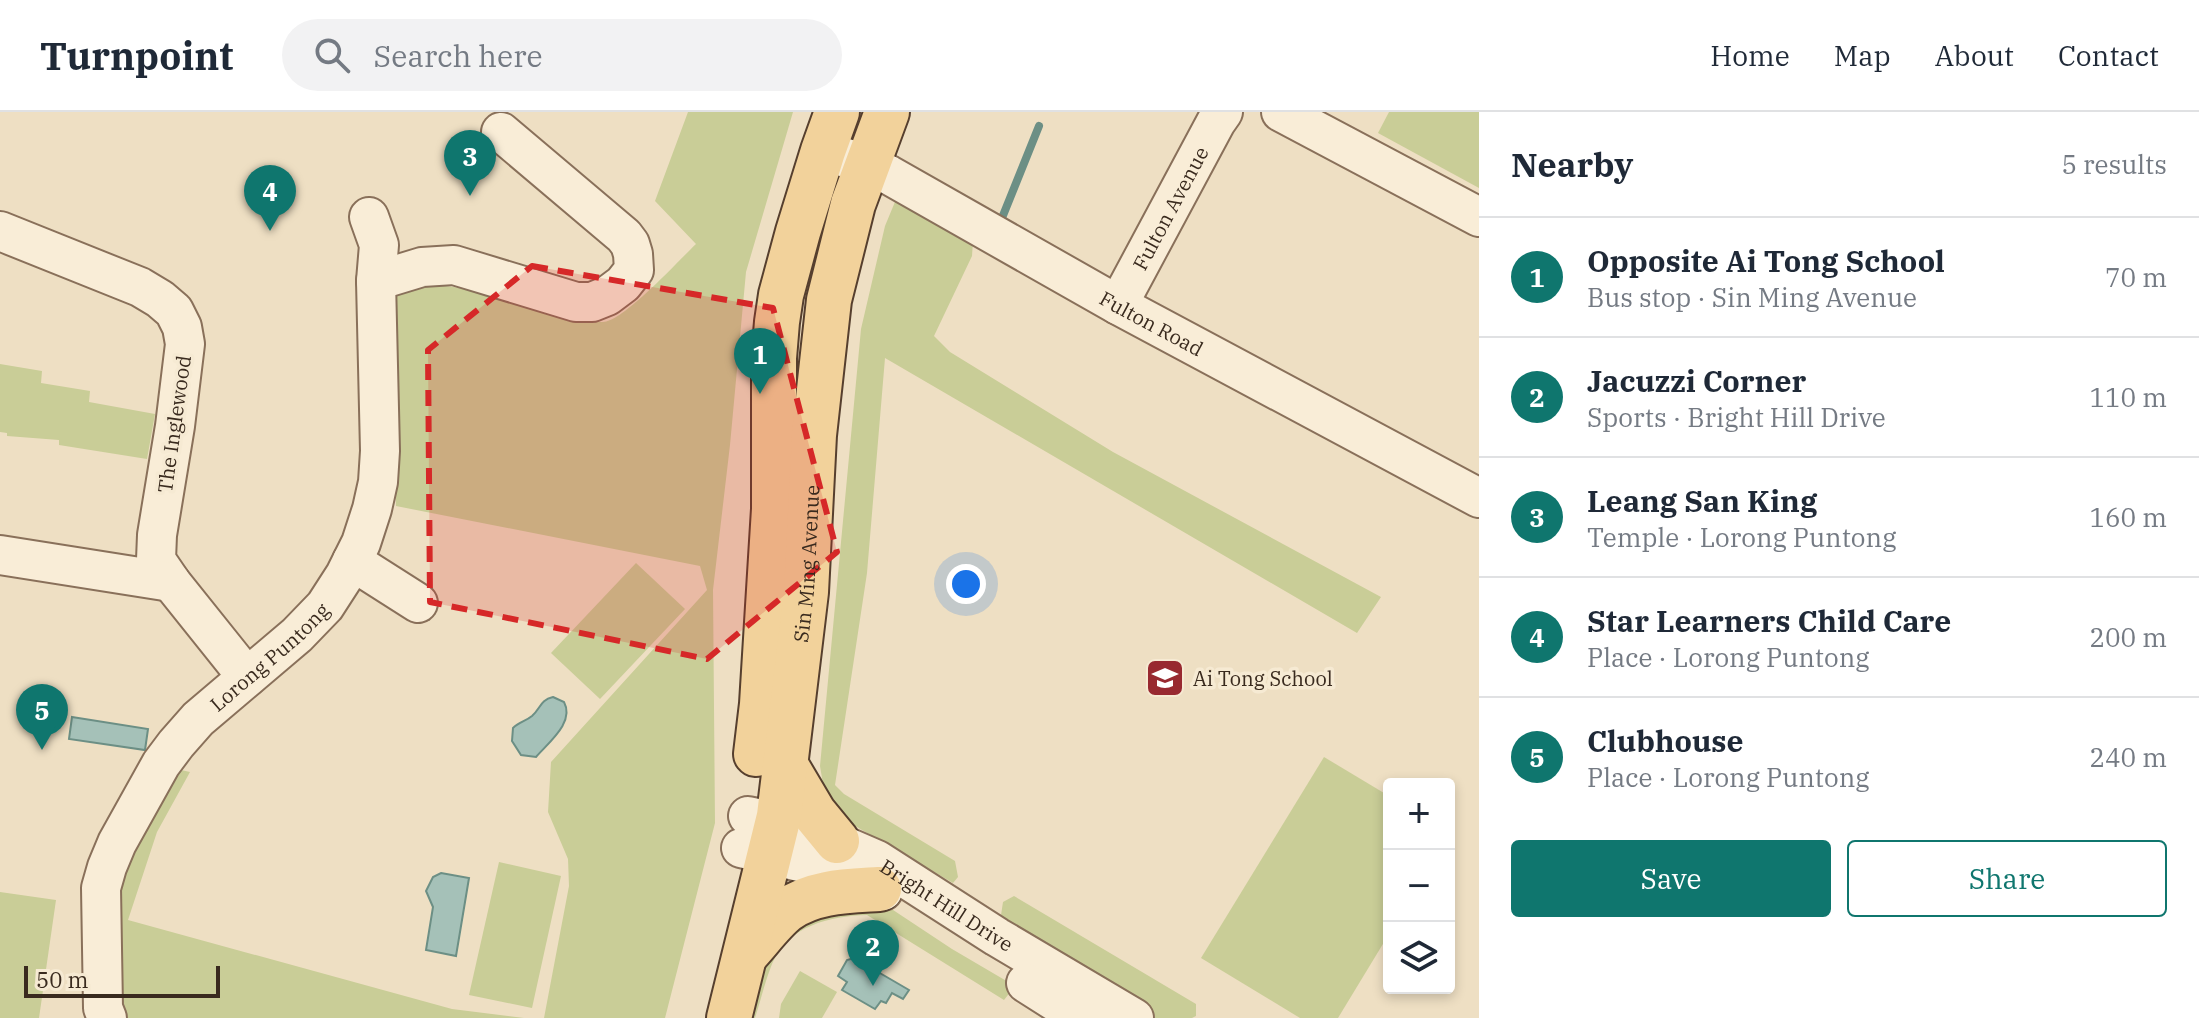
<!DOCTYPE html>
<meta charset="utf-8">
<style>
:root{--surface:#fff;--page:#f2f2f3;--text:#1f2937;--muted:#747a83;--line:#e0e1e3;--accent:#0f766e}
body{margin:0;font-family:"IBM Plex Serif",serif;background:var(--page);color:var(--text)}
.controls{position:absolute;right:24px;bottom:24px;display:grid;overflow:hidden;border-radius:8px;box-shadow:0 4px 12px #0003}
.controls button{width:72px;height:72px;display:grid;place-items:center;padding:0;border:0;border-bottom:2px solid var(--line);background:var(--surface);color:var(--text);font:40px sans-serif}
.scale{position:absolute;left:24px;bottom:20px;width:196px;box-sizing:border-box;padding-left:8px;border:4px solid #392a1e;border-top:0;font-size:22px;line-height:28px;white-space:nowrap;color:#392a1e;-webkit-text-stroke:6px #f6ead3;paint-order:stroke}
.you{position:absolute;left:966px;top:472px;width:28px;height:28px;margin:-20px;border:6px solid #fff;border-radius:50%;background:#1a73e8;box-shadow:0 0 0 12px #1a73e833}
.badge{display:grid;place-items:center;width:52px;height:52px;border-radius:50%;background:var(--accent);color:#fff;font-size:26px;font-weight:700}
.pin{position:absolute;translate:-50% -66px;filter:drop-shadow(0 2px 4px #0008)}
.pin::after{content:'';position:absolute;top:42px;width:28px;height:24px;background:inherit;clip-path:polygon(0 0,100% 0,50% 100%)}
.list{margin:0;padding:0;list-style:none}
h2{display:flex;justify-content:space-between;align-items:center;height:104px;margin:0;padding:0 32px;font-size:34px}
h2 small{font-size:26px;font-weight:400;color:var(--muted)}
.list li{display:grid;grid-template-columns:52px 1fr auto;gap:24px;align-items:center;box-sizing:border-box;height:120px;padding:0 32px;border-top:2px solid var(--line)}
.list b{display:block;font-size:30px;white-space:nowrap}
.list p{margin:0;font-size:26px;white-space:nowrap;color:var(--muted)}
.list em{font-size:26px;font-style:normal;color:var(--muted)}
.actions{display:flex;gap:16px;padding:24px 32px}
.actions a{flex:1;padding:18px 0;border:2px solid var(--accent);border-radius:8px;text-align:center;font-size:28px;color:var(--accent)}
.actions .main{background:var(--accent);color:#fff}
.icon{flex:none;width:44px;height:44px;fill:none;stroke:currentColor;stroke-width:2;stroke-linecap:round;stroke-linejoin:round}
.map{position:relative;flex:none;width:1479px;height:906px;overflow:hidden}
header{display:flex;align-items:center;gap:48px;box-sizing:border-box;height:112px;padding:0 40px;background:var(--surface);border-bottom:2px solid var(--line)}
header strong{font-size:38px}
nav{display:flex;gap:44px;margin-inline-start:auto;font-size:28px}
.search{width:560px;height:72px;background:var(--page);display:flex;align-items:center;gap:20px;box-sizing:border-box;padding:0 28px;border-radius:44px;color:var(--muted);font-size:30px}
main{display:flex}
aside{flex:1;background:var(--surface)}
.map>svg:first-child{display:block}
</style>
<header>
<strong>Turnpoint</strong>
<div class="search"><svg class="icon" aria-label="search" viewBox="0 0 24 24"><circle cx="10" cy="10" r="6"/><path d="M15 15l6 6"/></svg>Search here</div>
<nav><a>Home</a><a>Map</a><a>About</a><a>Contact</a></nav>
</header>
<main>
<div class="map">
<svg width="1479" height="906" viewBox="0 0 1479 906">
<rect width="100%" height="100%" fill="#eedfc3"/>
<g fill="#c9cd97">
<path d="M688,0h105l-47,160 -16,173 -17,145 2,233 -50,195h-121l25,-132 -1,-27 -20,-47 3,-50 156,-172 -7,-24 -304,-60 -7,-199c29,-57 165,17 214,15 20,0 76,-62 93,-78l-41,-43z"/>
<path d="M1389,0h90v76l-101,-55z"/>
<path d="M897,85l76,44 -1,15 -38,80 16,16 163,100 268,145 -24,36 -472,-275 -18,215 -32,212 9,9 111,67 3,16 -5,6 -103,-60 -19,-22 -8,-17 -3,-18 41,-437 24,-103z"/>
<path d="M0,252l42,7 -1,12 49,8 -1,11 66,12 -8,45 -88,-14v-5l-52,-4v-3l-7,-1z"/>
<path d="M636,451l49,46 -85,90 -49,-46z"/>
<path d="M1324,645l65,39v138l-51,84h-38l-99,-60z"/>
<path d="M172,656l18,4 -33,60 -29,88 324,89 72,9h-404l-5,-127z"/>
<path d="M499,750l62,14 -29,132 -63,-13z"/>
<path d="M0,780l56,8 -17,118h-39z"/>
<path d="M1014,784l182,108v12l-4,2h-55l-139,-83 5,-33z"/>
<path d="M884,792l68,45 63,37 -11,14 -137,-85c-38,1 -79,11 -95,49 -7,17 -11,36 -17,54h-10l17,-61 54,-46z"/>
<path d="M800,859l37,21 -15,26h-43l2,-14z"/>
</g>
<g fill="#a5c1b8" stroke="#6c8f85" stroke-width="2">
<path d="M553,585l11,5c11,20 -15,40 -28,55l-15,-2 -9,-14 1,-13c6,-6 13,-7 19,-12 9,-8 8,-16 21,-19z"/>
<path d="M72,605l76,12 -3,21 -76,-11z"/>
<path d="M441,761l28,5 -13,78 -30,-6 7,-43 -7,-16 7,-14z"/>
<path d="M854,846l55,32 -6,9 -11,-6 -6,10 -5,-2 -6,8 -33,-19 5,-8 -9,-6 9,-16z"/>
</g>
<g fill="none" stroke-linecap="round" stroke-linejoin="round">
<path stroke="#6c8f85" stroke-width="8" d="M1002,106l37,-92"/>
<defs>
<g id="minor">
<path d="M1281,0l198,105"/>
<path id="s1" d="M823,39l43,13 23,11 229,130 361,193"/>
<path d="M0,119l140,56 20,12 14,12 8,16 3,17 -10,82 -18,109 -1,25 15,22 76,95"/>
<path d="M376,169l46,-14 32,-2 122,37h16l15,-6 16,-12 11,-14 -1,-16 -3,-10 -6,-8 -123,-104"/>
<path id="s2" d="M1118,193l98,-183 7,-10"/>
<path d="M0,443l171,27"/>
<path d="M352,449l66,42"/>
<path id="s3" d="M748,704l53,11 76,33 120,77 137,81"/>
<path d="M741,736l116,28 26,15"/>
<path d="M1026,871l55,35"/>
<path id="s4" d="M107,906l-4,-10 -2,-120 6,-21 10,-24 44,-79 15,-20 22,-25 99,-84 28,-29 20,-31 16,-32 11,-34 6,-27 2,-31 -4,-170 3,-36 -10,-28"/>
</g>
<g id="major">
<path d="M756,642l6,-50 12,-195v-151l3,-36 4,-27 17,-63 25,-81 14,-39"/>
<path d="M785,652l29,49 23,28"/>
<path d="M748,840c12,-13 25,-31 39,-42 27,-19 61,-19 92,-21"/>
<path id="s5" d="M729,906l50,-202 27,-224 8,-157 15,-135 24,-96 34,-92"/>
</g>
</defs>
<use href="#minor" stroke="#89705a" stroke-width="42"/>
<use href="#major" stroke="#563f2e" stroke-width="48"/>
<use href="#minor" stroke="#f9edd7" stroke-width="38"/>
<use href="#major" stroke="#f2d29b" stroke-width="44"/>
</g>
<path fill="#d62828" fill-opacity="0.2" stroke="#d62828" stroke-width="6" stroke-dasharray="16 10" stroke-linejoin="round" d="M532,154l241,42 64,244 -130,107 -277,-57 -2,-252z"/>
<defs>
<symbol id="school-square" viewBox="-11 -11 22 22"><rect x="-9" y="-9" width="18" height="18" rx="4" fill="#982930" stroke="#f6ead3"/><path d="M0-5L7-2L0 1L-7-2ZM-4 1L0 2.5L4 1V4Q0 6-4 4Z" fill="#fff"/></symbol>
</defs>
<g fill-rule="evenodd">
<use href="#school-square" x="1143" y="544" width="44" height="44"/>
</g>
<g text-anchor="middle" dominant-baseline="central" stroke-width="7" stroke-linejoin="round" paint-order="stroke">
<g font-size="20" fill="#392a1e" stroke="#f6ead3">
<text stroke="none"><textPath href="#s2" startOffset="110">Fulton Avenue</textPath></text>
<text stroke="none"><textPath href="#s1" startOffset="372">Fulton Road</textPath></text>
<text transform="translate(174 312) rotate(-82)">The Inglewood</text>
<text stroke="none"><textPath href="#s5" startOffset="462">Sin Ming Avenue</textPath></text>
<text stroke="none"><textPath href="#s4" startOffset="422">Lorong Puntong</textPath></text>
<text stroke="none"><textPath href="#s3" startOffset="220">Bright Hill Drive</textPath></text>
</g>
<g font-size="20" fill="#392a1e" stroke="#f6ead3" text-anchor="start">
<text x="1193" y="566">Ai Tong School</text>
</g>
</g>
</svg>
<div class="controls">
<button>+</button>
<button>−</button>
<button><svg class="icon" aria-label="layers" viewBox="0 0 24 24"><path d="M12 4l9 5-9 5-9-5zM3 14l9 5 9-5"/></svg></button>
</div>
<div class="scale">50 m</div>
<div class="you"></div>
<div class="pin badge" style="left:760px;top:282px">1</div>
<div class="pin badge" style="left:873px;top:874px">2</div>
<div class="pin badge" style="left:470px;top:84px">3</div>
<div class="pin badge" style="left:270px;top:119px">4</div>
<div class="pin badge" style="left:42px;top:638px">5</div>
</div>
<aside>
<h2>Nearby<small>5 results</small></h2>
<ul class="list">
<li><span class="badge">1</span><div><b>Opposite Ai Tong School</b><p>Bus stop · Sin Ming Avenue</p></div><em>70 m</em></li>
<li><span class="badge">2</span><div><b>Jacuzzi Corner</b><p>Sports · Bright Hill Drive</p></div><em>110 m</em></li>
<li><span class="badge">3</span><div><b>Leang San King</b><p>Temple · Lorong Puntong</p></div><em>160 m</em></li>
<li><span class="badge">4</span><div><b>Star Learners Child Care</b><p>Place · Lorong Puntong</p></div><em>200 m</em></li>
<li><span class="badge">5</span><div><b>Clubhouse</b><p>Place · Lorong Puntong</p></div><em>240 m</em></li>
</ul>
<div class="actions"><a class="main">Save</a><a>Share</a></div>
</aside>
</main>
